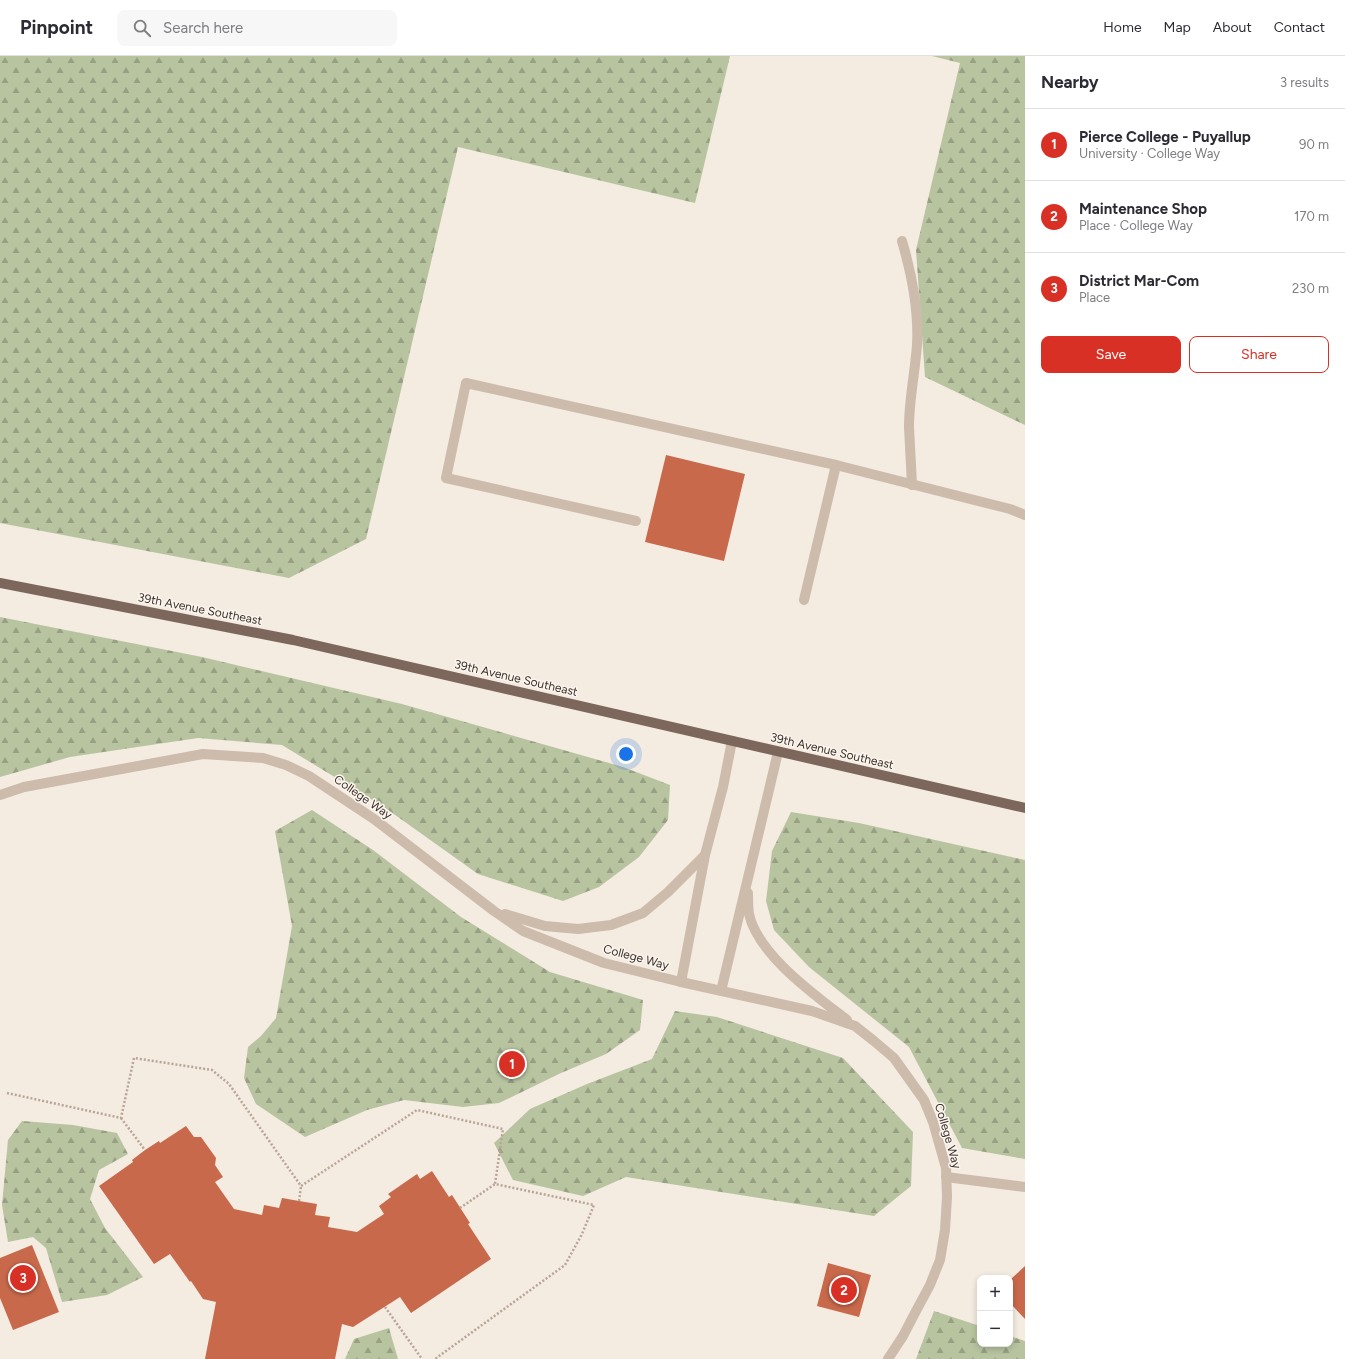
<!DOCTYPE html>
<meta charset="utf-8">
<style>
:root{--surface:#fff;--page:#f7f7f7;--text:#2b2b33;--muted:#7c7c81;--line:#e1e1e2;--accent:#d93025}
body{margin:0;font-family:Figtree,sans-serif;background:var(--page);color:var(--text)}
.controls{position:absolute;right:12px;bottom:12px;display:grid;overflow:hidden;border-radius:8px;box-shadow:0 2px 6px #0003}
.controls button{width:36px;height:36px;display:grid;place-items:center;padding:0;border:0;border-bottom:1px solid var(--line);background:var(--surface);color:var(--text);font:20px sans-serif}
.you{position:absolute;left:626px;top:698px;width:14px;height:14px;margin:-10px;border:3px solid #fff;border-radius:50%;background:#1a73e8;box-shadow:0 0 0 6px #1a73e833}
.badge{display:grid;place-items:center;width:26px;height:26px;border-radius:50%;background:var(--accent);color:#fff;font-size:13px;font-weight:700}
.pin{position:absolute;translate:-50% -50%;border:2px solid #fff;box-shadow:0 1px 4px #0006}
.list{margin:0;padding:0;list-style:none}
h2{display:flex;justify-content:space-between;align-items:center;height:52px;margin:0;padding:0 16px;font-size:17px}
h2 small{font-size:13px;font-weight:400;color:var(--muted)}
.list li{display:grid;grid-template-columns:26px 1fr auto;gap:12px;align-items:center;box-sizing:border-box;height:72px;padding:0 16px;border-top:1px solid var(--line)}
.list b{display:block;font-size:15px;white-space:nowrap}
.list p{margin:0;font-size:13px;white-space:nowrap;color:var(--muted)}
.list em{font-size:13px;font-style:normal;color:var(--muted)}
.actions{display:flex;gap:8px;padding:12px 16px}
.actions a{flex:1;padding:9px 0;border:1px solid var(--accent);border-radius:8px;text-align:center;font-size:14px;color:var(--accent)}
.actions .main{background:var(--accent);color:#fff}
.icon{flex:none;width:22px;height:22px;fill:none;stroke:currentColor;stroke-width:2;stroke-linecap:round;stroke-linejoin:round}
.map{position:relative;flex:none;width:1025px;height:1303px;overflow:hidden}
header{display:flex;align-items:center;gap:24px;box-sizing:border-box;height:56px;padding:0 20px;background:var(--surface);border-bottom:1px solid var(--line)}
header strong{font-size:19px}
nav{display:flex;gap:22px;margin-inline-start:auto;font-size:14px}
.search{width:280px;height:36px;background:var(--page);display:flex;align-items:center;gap:10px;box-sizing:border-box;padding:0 14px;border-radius:8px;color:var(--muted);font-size:15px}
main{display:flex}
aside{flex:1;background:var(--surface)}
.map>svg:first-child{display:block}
</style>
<header>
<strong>Pinpoint</strong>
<div class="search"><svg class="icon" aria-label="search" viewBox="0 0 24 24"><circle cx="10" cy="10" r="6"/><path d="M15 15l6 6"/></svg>Search here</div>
<nav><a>Home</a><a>Map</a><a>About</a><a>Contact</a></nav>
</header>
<main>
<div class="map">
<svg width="1025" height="1303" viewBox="0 0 1025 1303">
<defs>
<pattern id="forest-firs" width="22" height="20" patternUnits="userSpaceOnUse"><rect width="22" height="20" fill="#b8c4a0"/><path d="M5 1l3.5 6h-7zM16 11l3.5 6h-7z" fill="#97a083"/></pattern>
</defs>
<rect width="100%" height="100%" fill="#f4ebe1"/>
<g fill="url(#forest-firs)">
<path d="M0,0h730l-35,147 -237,-56 -92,392 -77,39 -289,-55z"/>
<path d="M932,0h93v369l-100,-48 -9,-127 44,-187z"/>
<path d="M0,561l202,40 200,47 221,63 47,18 -2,35 -29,37 -40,30 -36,14 -85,-27 -94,-67 -102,-62 -84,-7 -128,19 -70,20z"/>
<path d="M312,754l61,40 88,67 89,55 93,28 -3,30 -34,24 -45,19 -62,30 -36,4 -59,-7 -37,10 -62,27 -49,-33 -12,-26 4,-31 13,-11 15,-18 16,-92 -17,-95z"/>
<path d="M791,756l68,11 166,37v299l-63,-11 -53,-101 -100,-80 -35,-37 -8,-29 6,-50z"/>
<path d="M675,955l42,6 126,41 70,74 -2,54 -37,30 -248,-39 -43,19 -70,-16 -19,-37 36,-34 57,-25 65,-25z"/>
<path d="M22,1065l51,4 44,8 11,21 -29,16 -9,29 15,29 38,49 -36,18 -45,7 -16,-54 -13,-11 -25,5 -6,-37 6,-65z"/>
<path d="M934,1255l46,15v18h30v-8l15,5v18h-109z"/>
<path d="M389,1272l9,31h-53l9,-20z"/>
</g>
<g fill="#c8694b">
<path d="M666,399l79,19 -21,87 -79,-19z"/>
<path d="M186,1070l8,11h7l15,21 -1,7 8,12 -8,5 19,27 28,6 2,-10 15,3 3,-10 17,3 18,3 -2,11 15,2 -2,10 29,5 27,-18 -5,-8 12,-9 -3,-3 29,-20 3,5 12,-8 17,26 3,-2 18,28 -2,1 23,35 -80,54 -11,-16 -47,30 -11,-3 -7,35h-130l11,-57 -13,-3 -12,-18 -1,1 -20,-28 -16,10 -55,-78 34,-24 -1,-2 13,-10 14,-9 1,2z"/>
<path d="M32,1189l27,67 -46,18 -13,-32v-40z"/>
<path d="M828,1207l43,12 -12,42 -42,-11z"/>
<path d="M1025,1210v53l-15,-16v-23z"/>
</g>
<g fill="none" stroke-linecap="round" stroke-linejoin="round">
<g stroke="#b9a596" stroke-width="2.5" stroke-dasharray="2 2" stroke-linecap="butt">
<path d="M7,1037l114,25 13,-60 78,12 17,14 72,102 116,-76 86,19 -8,55 99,21 -12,29 -17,31 -130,94"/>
<path d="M121,1062l24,32"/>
<path d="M299,1145l2,-15"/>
<path d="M460,1152l35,-24"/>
<path d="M385,1251l37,52"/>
</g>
<g stroke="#cdbbac" stroke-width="10">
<path d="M902,185c10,34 17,68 15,104 -2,28 -8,54 -8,82 1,19 2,38 3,58"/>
<path d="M636,465l-190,-43 20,-95 370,82"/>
<path d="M804,544l32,-135 174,44 15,6"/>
<path d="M0,739l24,-8 179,-33 60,4 23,7 23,11 65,43 120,92 29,20 81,32 77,19 131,29 43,15 19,15 20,17 30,42 9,22 13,46 1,29 -2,33 -5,30 -10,25 -14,26 -13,25 -15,23"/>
<path d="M748,837c0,7 0,14 1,21 9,41 66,81 98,106"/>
<path d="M505,858l40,12 33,3 33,-4 32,-12 25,-21 37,-37"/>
<path d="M681,926l24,-127 18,-68 9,-46"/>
<path d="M721,935l57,-239"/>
<path d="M946,1121l79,10"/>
</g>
<path stroke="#7d675c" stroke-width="10" d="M0,527l293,57 732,168"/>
</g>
<g text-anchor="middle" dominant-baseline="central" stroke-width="3" stroke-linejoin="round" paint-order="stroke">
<g font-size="12" fill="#3b302b" stroke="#fbf5ee">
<text transform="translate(200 553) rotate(11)">39th Avenue Southeast</text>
<text transform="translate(516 622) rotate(13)">39th Avenue Southeast</text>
<text transform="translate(832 695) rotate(13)">39th Avenue Southeast</text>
<text transform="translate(363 741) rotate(35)">College Way</text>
<text transform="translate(636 901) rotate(15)">College Way</text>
<text transform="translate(948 1080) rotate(74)">College Way</text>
</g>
</g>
</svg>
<div class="controls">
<button>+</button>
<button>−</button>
</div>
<div class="you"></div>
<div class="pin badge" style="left:512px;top:1008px">1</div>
<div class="pin badge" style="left:844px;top:1234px">2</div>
<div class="pin badge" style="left:23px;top:1222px">3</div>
</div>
<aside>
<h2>Nearby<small>3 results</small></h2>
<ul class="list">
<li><span class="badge">1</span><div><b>Pierce College - Puyallup</b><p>University · College Way</p></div><em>90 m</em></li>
<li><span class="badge">2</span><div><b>Maintenance Shop</b><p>Place · College Way</p></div><em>170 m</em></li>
<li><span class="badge">3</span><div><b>District Mar-Com</b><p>Place</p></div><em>230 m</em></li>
</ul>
<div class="actions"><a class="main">Save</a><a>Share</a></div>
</aside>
</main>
